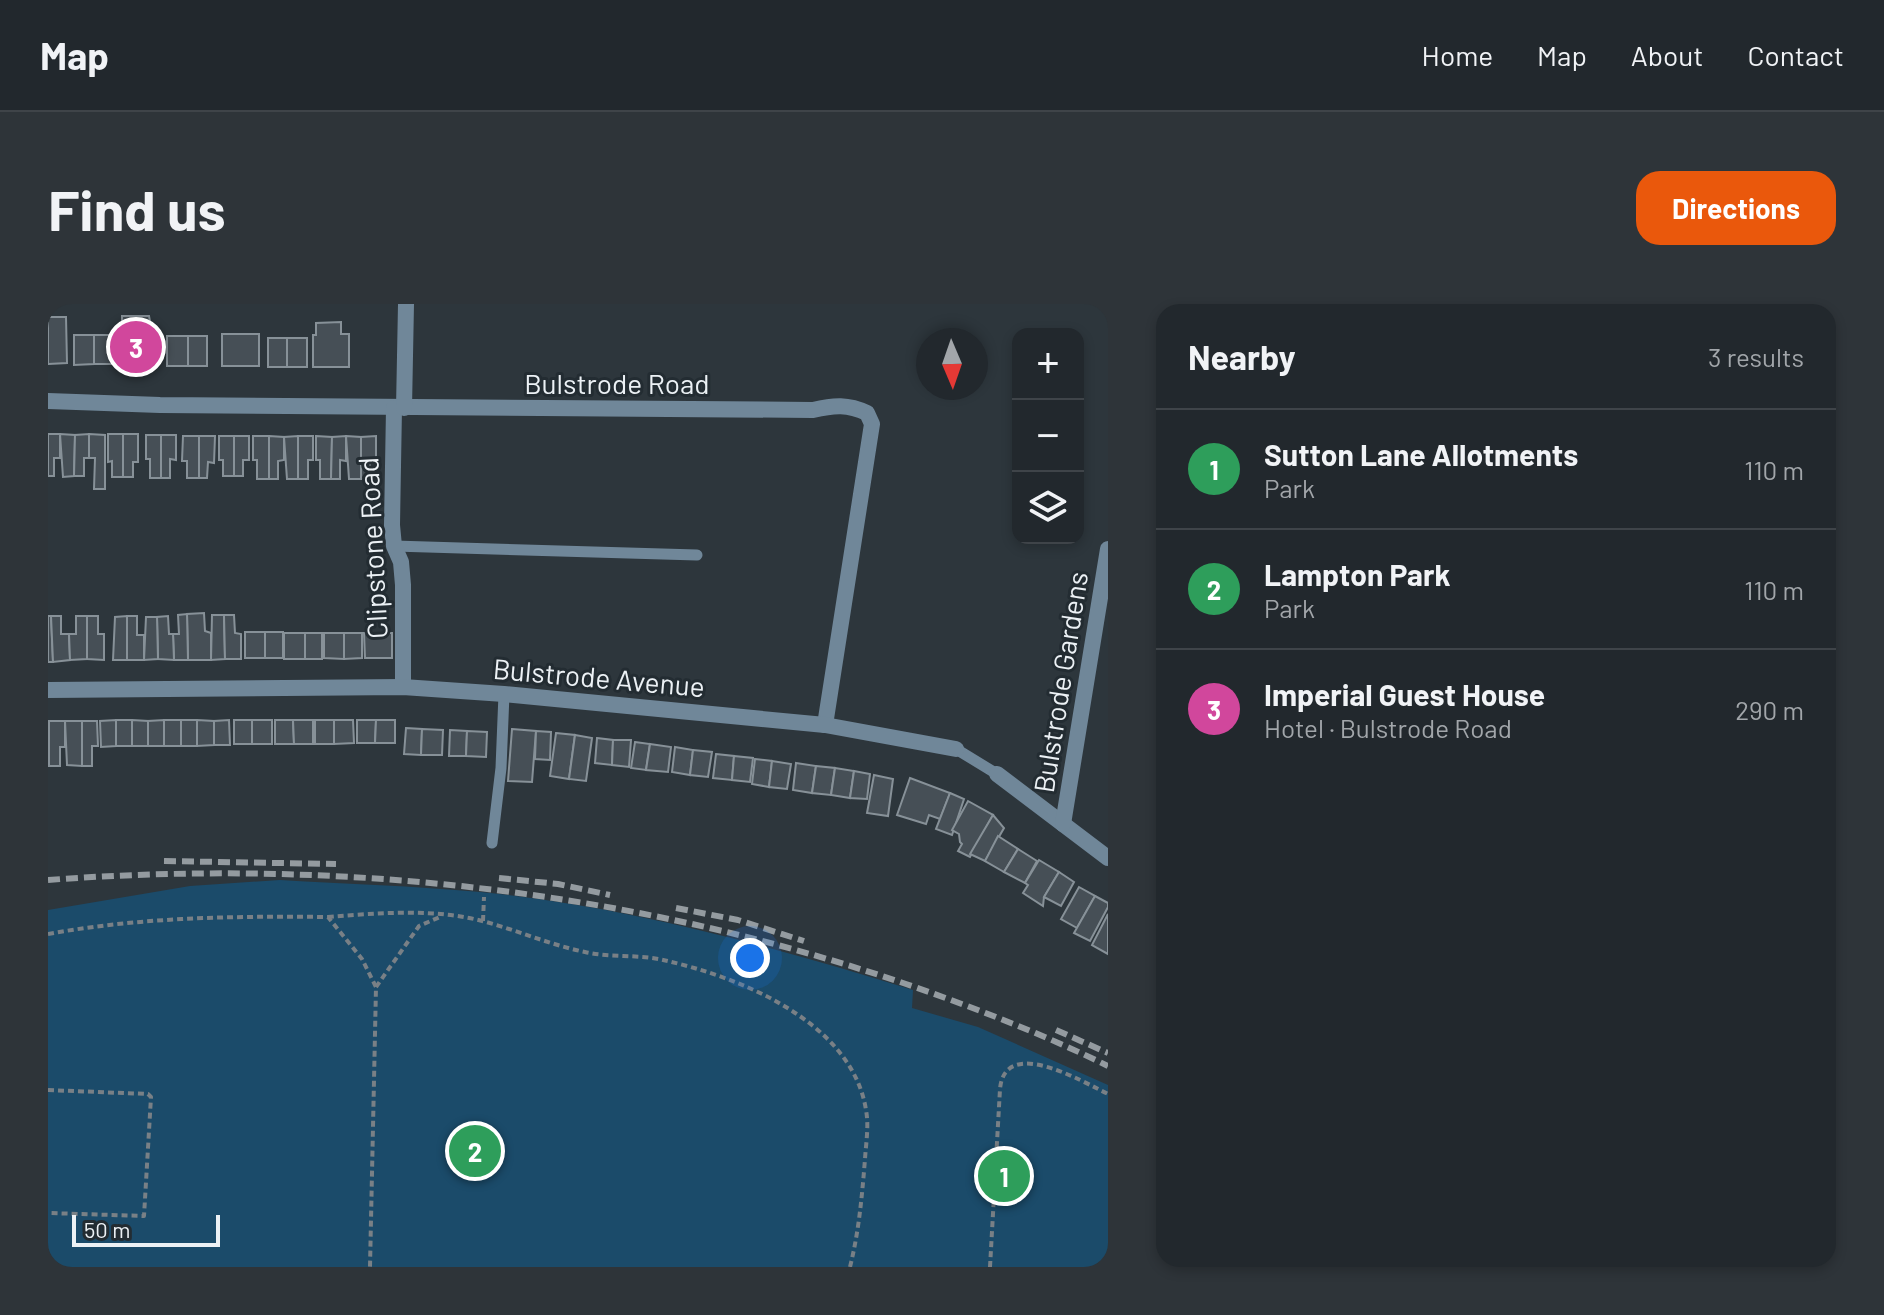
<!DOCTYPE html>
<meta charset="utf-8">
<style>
:root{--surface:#22282d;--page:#2e3439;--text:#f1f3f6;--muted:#a2a6aa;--line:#3f4449;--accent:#ea580c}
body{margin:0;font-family:Barlow,sans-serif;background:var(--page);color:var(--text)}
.controls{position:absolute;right:24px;top:24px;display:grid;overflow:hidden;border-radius:16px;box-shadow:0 4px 12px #0003}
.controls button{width:72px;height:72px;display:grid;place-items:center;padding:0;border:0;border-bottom:2px solid var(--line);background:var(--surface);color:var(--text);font:40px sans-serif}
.compass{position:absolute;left:868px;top:24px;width:72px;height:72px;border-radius:50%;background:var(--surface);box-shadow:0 4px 12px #0003;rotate:178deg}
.scale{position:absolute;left:24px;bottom:20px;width:148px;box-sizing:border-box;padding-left:8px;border:4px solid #ecf1f5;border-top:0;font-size:22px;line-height:28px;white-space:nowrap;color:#ecf1f5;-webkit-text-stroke:6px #232c32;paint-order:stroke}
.you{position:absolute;left:702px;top:654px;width:28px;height:28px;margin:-20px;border:6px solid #fff;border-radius:50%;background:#1a73e8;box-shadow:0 0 0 12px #1a73e833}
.badge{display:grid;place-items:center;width:52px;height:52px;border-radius:50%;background:var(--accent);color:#fff;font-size:26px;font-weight:700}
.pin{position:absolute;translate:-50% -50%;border:4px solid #fff;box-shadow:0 2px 8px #0006}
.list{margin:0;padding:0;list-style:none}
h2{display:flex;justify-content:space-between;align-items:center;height:104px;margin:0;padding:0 32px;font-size:34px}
h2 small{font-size:26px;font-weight:400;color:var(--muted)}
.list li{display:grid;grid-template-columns:52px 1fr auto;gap:24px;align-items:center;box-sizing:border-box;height:120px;padding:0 32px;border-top:2px solid var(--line)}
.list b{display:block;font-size:30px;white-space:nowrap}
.list p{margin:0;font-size:26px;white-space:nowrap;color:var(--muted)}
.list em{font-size:26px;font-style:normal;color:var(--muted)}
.icon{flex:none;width:44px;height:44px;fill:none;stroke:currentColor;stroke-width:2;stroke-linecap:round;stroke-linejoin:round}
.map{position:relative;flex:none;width:1060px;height:963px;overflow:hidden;border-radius:24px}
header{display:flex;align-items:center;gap:48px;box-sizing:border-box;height:112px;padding:0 40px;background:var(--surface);border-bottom:2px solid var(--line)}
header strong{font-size:38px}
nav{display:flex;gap:44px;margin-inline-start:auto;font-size:28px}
.intro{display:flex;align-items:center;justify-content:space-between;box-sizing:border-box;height:192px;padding:0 48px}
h1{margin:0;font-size:56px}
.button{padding:20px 36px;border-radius:24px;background:var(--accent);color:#fff;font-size:28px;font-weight:700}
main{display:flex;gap:48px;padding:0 48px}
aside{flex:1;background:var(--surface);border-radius:24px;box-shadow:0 4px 12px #0003}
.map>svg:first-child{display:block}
</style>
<header>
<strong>Map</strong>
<nav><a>Home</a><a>Map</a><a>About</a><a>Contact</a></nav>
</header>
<div class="intro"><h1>Find us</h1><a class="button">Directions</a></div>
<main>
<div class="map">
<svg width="1060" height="963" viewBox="0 0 1060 963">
<rect width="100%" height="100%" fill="#2d363c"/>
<path fill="#1b4b6a" d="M232,576c67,4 134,6 200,12 148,14 293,55 433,98l-1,18 66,19 130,58v182h-1060v-357l142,-24z"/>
<g fill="#464f56" stroke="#879198" stroke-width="2">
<path d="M74,12h27l3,15h3v33h-38v-33h5z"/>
<path d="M0,13h18l1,46 -19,1z"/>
<path d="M293,18v12h8v33h-36v-32h3v-12z"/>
<rect x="174" y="30" width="37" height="32"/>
<path d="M26,31h20v29l-20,1z"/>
<rect x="46" y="31" width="20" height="29"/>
<rect x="119" y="32" width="21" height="30"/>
<rect x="140" y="32" width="19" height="30"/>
<rect x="220" y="34" width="19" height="29"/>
<rect x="239" y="34" width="20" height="29"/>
<path d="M0,130h12v24h-6v18h-6z"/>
<path d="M12,130l15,1 -1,41 -11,1z"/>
<path d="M41,130v24h-5v18h-10l1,-41z"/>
<path d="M41,130l16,1v54h-11l1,-31h-6z"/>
<path d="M60,130h15v43h-11v-16l-4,1z"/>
<path d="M75,130h15v28h-5v15h-10z"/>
<path d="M98,131h15v43h-11v-19h-4z"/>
<path d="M113,131h15v25l-6,-1v19h-9z"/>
<path d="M135,132h16v42h-12v-17h-5z"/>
<path d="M151,132h16l-1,27 -6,-1 -1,16h-8z"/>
<path d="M171,132h15v40h-11v-16h-4z"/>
<path d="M186,132h15v24h-6v16h-9z"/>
<path d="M205,132h16v43h-12v-19h-4z"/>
<path d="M221,132l15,1v23l-6,1v18h-9z"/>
<path d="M250,132h15v24h-5v19h-10z"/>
<path d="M250,132v43h-11l-3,-42z"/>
<path d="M268,132l16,1 -1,42h-11v-19h-4z"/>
<path d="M298,132v25l-6,-1v19h-9l1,-42z"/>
<path d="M298,132l15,1v42h-12z"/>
<path d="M328,132v25h-6v18h-9v-42z"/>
<path d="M156,309l1,18 6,2v27h-23l-1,-46z"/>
<path d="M139,310l1,46h-14l-1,-26h6l-1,-19z"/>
<path d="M164,311h12l1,44 -14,1z"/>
<path d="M176,311h10l1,18 6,1v25h-16z"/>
<path d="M0,312h3l2,46h-5z"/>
<path d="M3,312h10v18h8l1,26 -17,2z"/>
<path d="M28,312h11v43l-17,1 -1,-26h7z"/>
<path d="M39,312h11v18h6v26l-17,-1z"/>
<path d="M79,312v44h-14l2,-43z"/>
<path d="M79,312h10v19h7v25h-17z"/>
<path d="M120,312l1,18h4l1,26 -16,-1 -1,-42z"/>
<path d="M98,313h11l1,42 -14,1z"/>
<rect x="197" y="328" width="20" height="26"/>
<rect x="217" y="328" width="18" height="26"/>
<rect x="236" y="329" width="21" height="26"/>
<rect x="257" y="329" width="17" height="26"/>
<path d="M276,329h20v26l-20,-1z"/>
<path d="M296,329h18v25l-18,1z"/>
<path d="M316,329h28v25h-27z"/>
<rect x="68" y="416" width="16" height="26"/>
<path d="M68,416v26l-15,1 -1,-26z"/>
<path d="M84,416l16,1v25h-16z"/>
<rect x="116" y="416" width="17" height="26"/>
<path d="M116,416v26h-16v-25z"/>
<rect x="133" y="416" width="16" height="26"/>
<path d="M149,416l17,1v24l-17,1z"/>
<path d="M181,416l1,25h-16v-24z"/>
<rect x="186" y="416" width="18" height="24"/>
<rect x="204" y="416" width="20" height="24"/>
<path d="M227,416h18l1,24h-19z"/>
<path d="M245,416h20v24h-19z"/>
<rect x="267" y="416" width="19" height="24"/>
<path d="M286,416h19l1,23 -20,1z"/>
<path d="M309,416h19l-1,23h-18z"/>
<path d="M328,416h19v23h-20z"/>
<path d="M1,417h16v26h-5v19h-11z"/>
<path d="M17,417h17v45l-15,-1z"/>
<path d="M34,417h15l1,25h-6v20h-10z"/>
<path d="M358,424l16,1 -1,26 -17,-1z"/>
<path d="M374,425l21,1 -1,25h-21z"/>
<path d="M464,425l24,2 -4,51 -24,-1z"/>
<path d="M402,426l17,1 -1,25h-17z"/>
<path d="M419,427l20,1 -1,25 -20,-1z"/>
<path d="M488,427l15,1 -1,28 -15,-1z"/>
<path d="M508,429l19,2 -6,44 -19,-3z"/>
<path d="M527,431l17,3 -6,43 -17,-2z"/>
<path d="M549,434l16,2 -1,25 -17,-2z"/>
<path d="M565,436h18l-2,27 -17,-2z"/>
<path d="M587,438l15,2 -4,26 -15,-2z"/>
<path d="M602,440l21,3 -3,25 -22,-2z"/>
<path d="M627,443l18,3 -3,25 -18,-3z"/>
<path d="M645,446l19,2 -4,25 -18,-2z"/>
<path d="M668,450l18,2 -2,24 -19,-2z"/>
<path d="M686,452l19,2 -3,24 -18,-2z"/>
<path d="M707,455l17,2 -3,26 -17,-3z"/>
<path d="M724,457l19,3 -4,25 -18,-2z"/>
<path d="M748,459l20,3 -4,27 -19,-3z"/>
<path d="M768,462l19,2 -4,27 -19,-2z"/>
<path d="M787,464l19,3 -4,27 -19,-3z"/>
<path d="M806,467l16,3 -3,25 -17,-1z"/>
<path d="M826,471l19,4 -5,37 -21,-3z"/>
<path d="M862,474l40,15 -10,26 -11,-4 -3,9 -29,-9z"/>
<path d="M902,489l14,6 -12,36 -16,-6z"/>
<path d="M920,497l25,14 -23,42 -12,-6 4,-7 -2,-2 -1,-8 -7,-4z"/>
<path d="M945,511l11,13 -19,33 -15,-7z"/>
<path d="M950,532l20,13 -14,23 -19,-11z"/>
<path d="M970,545l19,12 -12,22 -21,-11z"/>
<path d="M991,556l20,12 -15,25 -1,9 -20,-13 5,-8 -3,-2z"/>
<path d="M1011,568l15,10 -13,24 -17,-9z"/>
<path d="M1031,583l16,9 -18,32 -16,-9z"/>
<path d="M1047,592l13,7v4l-18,34 -16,-8z"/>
<path d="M1060,610v40l-16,-9z"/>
</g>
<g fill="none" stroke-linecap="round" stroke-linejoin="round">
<g stroke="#798086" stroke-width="4" stroke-dasharray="6 4" stroke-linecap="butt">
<path d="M280,613c50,-4 109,-9 158,5 33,9 65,23 99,30 26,6 52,2 78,8 77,17 189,62 203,150 3,16 0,33 -1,49 -3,37 -6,72 -15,108"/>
<path d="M435,617l1,-24"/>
<path d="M0,630c93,-17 186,-18 280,-17l34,42 14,28 -6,280"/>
<path d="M328,683l43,-61 21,-9"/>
<path d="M0,786l100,4 3,3 -7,119 -96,-3"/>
<path d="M942,963l10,-178c5,-54 83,-7 108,5"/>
<path d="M1059,963l1,-4"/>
</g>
<g stroke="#708799" stroke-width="11">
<path d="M346,242l303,9"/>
<path d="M908,445l41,25"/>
<path d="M444,539l9,-75 3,-74"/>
</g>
<g stroke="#708799" stroke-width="16">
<path d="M0,97l112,4 653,5c21,-5 35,-6 54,3l5,11 -47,301"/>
<path d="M346,104l-2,117 2,21 7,16 2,23v102"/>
<path d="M356,104l2,-104"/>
<path d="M0,386l355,-3 101,7 321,31 131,24"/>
<path d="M949,470l111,84"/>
<path d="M1015,520l45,-275"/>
</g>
<g stroke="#949ba0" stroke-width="6" stroke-dasharray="12 6" stroke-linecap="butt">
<path d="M116,557l172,3"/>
<path d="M451,574l59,6 52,11"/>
<path d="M0,576c291,-22 582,10 858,104 69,24 137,50 202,82"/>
<path d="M628,604l62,12 66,21"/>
<path d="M1008,726l52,23"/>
</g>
</g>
<g text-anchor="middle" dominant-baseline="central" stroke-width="6" stroke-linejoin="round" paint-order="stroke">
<g font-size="28" fill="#ecf1f5" stroke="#232c32">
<text x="569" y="79">Bulstrode Road</text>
<text transform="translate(324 244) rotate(-93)">Clipstone Road</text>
<text transform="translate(551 373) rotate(5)">Bulstrode Avenue</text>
<text transform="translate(1012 378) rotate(-81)">Bulstrode Gardens</text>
</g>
</g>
</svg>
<div class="controls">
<button>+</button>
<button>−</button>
<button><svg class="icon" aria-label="layers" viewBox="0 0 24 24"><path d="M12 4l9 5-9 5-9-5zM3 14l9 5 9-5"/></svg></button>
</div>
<svg class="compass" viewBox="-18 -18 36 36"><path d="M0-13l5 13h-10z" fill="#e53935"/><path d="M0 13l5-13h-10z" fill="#a2a6aa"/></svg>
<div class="scale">50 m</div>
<div class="you"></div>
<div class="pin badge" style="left:956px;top:872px;background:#2e9e5b">1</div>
<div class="pin badge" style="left:427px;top:847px;background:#2e9e5b">2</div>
<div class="pin badge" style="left:88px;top:43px;background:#d1479c">3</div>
</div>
<aside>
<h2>Nearby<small>3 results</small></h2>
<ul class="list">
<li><span class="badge" style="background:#2e9e5b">1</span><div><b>Sutton Lane Allotments</b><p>Park</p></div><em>110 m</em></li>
<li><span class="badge" style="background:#2e9e5b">2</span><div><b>Lampton Park</b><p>Park</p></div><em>110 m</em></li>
<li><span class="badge" style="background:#d1479c">3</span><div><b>Imperial Guest House</b><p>Hotel · Bulstrode Road</p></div><em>290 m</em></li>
</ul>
</aside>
</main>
